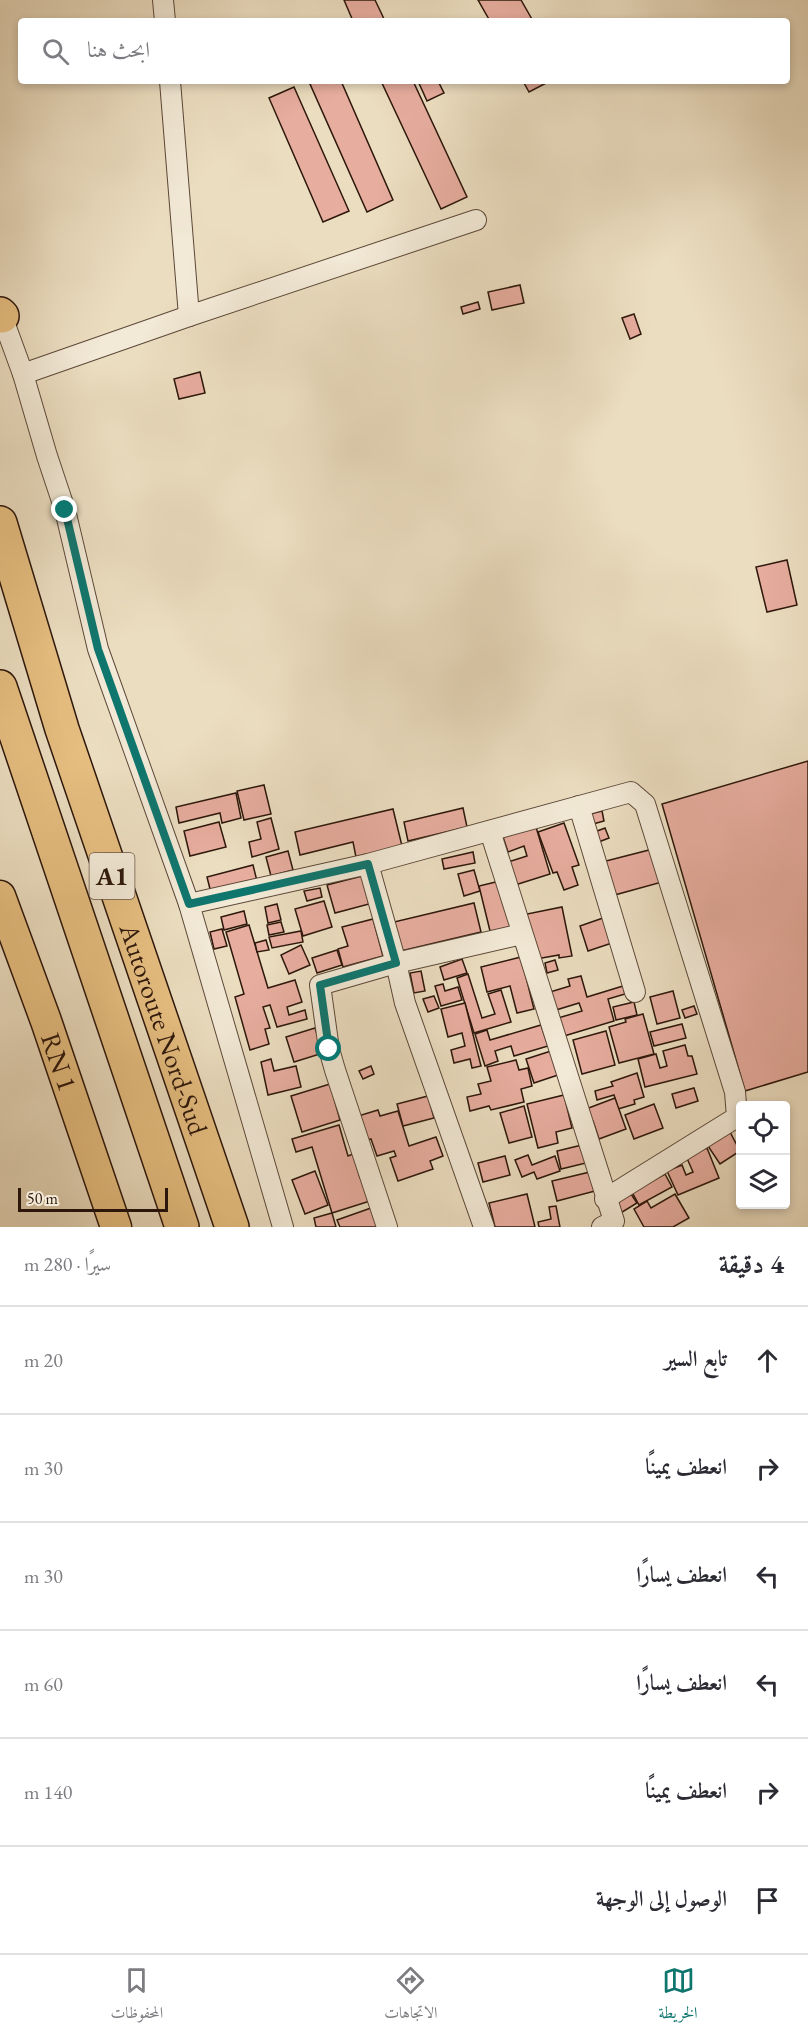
<!DOCTYPE html>
<html lang="ar">
<meta charset="utf-8">
<style>
:root{--surface:#fff;--page:#f2f2f3;--text:#2b2b33;--muted:#7c7c81;--line:#e1e1e2;--accent:#0f766e}
body{margin:0;font-family:"EB Garamond",Amiri,serif;background:var(--page);color:var(--text);direction:rtl}
.controls{position:absolute;right:18px;bottom:18px;display:grid;overflow:hidden;border-radius:6px;box-shadow:0 3px 9px #0003}
.controls button{width:54px;height:54px;display:grid;place-items:center;padding:0;border:0;border-bottom:2px solid var(--line);background:var(--surface);color:var(--text);font:30px sans-serif}
.scale{position:absolute;left:18px;bottom:15px;width:150px;box-sizing:border-box;padding-left:6px;border:3px solid #2d170b;border-top:0;font-size:16px;line-height:21px;white-space:nowrap;color:#2d170b;-webkit-text-stroke:4px #f2e9d6;paint-order:stroke}
.stop{position:absolute;width:18px;height:18px;margin:-14px;border:4px solid #0f766e;border-radius:50%;background:#fff}
.stop.end{background:#0f766e;border-color:#fff;box-shadow:0 2px 6px #0008}
.list{margin:0;padding:0;list-style:none}
h2{display:flex;justify-content:space-between;align-items:center;height:78px;margin:0;padding:0 24px;font-size:26px}
h2 small{font-size:20px;font-weight:400;color:var(--muted)}
.list li{display:grid;grid-template-columns:39px 1fr auto;gap:18px;align-items:center;box-sizing:border-box;height:108px;padding:0 24px;border-top:2px solid var(--line)}
.list b{display:block;font-size:22px;white-space:nowrap}
.list em{font-size:20px;font-style:normal;color:var(--muted)}
.icon{flex:none;width:33px;height:33px;fill:none;stroke:currentColor;stroke-width:2;stroke-linecap:round;stroke-linejoin:round}
.map{position:relative;flex:none;width:808px;height:1227px;overflow:hidden;direction:ltr}
.search{position:absolute;background:var(--surface);box-shadow:0 3px 9px #0003;left:18px;right:18px;top:18px;height:66px;display:flex;align-items:center;gap:15px;box-sizing:border-box;padding:0 21px;border-radius:6px;color:var(--muted);font-size:22px}
.sheet{height:726px;background:var(--surface)}
nav{display:flex;justify-content:space-around;align-items:center;box-sizing:border-box;height:84px;border-top:2px solid var(--line);background:var(--surface);font-size:16px;color:var(--muted)}
nav a{display:grid;justify-items:center;gap:3px}
nav .on{color:var(--accent)}
.map>svg:first-child{display:block}
</style>
<div class="map">
<svg width="808" height="1227" viewBox="0 0 808 1227">
<rect width="100%" height="100%" fill="#ebddc0"/>
<filter id="stains"><feTurbulence type="fractalNoise" baseFrequency=".00333" numOctaves="4"/><feColorMatrix values="0 0 0 0 .2 0 0 0 0 .09 0 0 0 0 .02 0 0 0 .5 -.17"/></filter>
<radialGradient id="worn" r=".72"><stop offset=".6" stop-color="#630" stop-opacity="0"/><stop offset="1" stop-color="#630" stop-opacity=".3"/></radialGradient>
<g fill="#e7ad9f" stroke="#2d170b" stroke-width="1.5">
<path d="M344,0h31l10,21h-32z"/>
<path d="M478,0h43l12,21h-43z"/>
<path d="M316,81h25l52,119 -26,12 -57,-128z"/>
<path d="M381,81h32l54,116 -26,12z"/>
<path d="M418,81h20l6,12 -17,8z"/>
<path d="M523,81h27l-21,11z"/>
<path d="M294,87l55,124 -26,11 -54,-124z"/>
<path d="M520,285l4,18 -32,7 -4,-18z"/>
<path d="M478,302l2,7 -17,5 -2,-7z"/>
<path d="M634,314l7,20 -11,5 -8,-21z"/>
<path d="M200,372l5,21 -26,6 -5,-20z"/>
<path d="M787,560l10,45 -30,7 -11,-45z"/>
<path d="M808,761v311l-63,19 -83,-287z"/>
<path d="M264,785l7,29 -27,6 -7,-29z"/>
<path d="M236,793l5,25 -19,5 -2,-10 -41,10 -3,-16z"/>
<path d="M463,808l4,19 -59,14 -4,-19z"/>
<path d="M393,809l9,37 -46,11 -3,-15 -53,13 -5,-23z"/>
<path d="M602,811l2,10 -11,3 -3,-10z"/>
<path d="M271,818l8,31 -27,8 -3,-15 12,-3 -4,-17z"/>
<path d="M219,822l7,25 -36,9 -6,-25z"/>
<path d="M564,823l15,42 -7,2 6,18 -14,5 -7,-18 -4,1 -15,-41z"/>
<path d="M536,827l14,47 -35,11 -7,-23 19,-6 -3,-10 -16,6 -5,-15z"/>
<path d="M605,828l4,10 -13,5 -4,-10z"/>
<path d="M653,849l9,33 -51,14 -9,-34z"/>
<path d="M288,851l5,19 -22,6 -5,-19z"/>
<path d="M473,852l2,11 -31,6 -2,-10z"/>
<path d="M253,865l4,16 -46,12 -4,-16z"/>
<path d="M474,870l6,21 -16,5 -6,-22z"/>
<path d="M362,876l7,28 -34,9 -8,-28z"/>
<path d="M500,881l12,49 -21,5 -12,-49z"/>
<path d="M320,888l2,9 -15,4 -3,-10z"/>
<path d="M324,901l8,26 -29,9 -8,-27z"/>
<path d="M474,903l7,29 -80,19 -7,-29z"/>
<path d="M277,904l4,16 -13,3 -3,-16z"/>
<path d="M562,907l10,49 -13,2v-3l-28,5 -9,-45z"/>
<path d="M244,911l3,13 -23,6 -3,-13z"/>
<path d="M603,918l9,25 -24,8 -8,-25z"/>
<path d="M373,919l10,37 -40,11 -5,-18 10,-3 -6,-19z"/>
<path d="M281,922l3,10 -15,3 -2,-10z"/>
<path d="M249,925l19,63 27,-8 7,22 -15,5 2,8 16,-5 2,9 -30,8 -7,-22 -7,2 7,21 -5,1 4,15 -19,6 -15,-53 9,-3 -18,-62z"/>
<path d="M222,929l5,17 -13,3 -4,-17z"/>
<path d="M301,931l2,11 -31,6 -3,-11z"/>
<path d="M266,940l3,10 -12,2 -2,-9z"/>
<path d="M301,945l9,20 -21,9 -8,-19z"/>
<path d="M337,950l5,15 -25,8 -5,-15z"/>
<path d="M521,957l13,52 -17,4 -7,-27 -23,6 -6,-25z"/>
<path d="M462,959l5,14 -23,7 -4,-13z"/>
<path d="M555,960l3,10 -11,3 -2,-10z"/>
<path d="M421,971l4,20 -11,2 -4,-20z"/>
<path d="M468,974l14,44 13,-4 -7,-20 13,-4 10,32 -37,11 -17,-55z"/>
<path d="M581,976l6,21 36,-11 2,8 -17,5 6,22 -50,15 -6,-18 24,-7 -3,-8 -23,7 -6,-18 20,-6 -2,-7z"/>
<path d="M443,984l2,7 13,-4 4,13 -21,6 -6,-20z"/>
<path d="M673,991l7,27 -23,6 -7,-27z"/>
<path d="M434,996l5,12 -11,4 -5,-13z"/>
<path d="M634,1002l3,13 -21,5 -3,-13z"/>
<path d="M465,1003l16,63 -9,2 -2,-9 -16,4 -3,-13 14,-4 -3,-13 -14,4 -7,-28z"/>
<path d="M694,1006l3,8 -12,4 -3,-8z"/>
<path d="M643,1014l11,40 -35,9 -10,-36 17,-5 -1,-3z"/>
<path d="M682,1024l4,14 -32,8 -4,-14z"/>
<path d="M541,1025l7,21 -34,10 -3,-10 -16,5 3,10 -13,5 -10,-32 12,-4 3,10z"/>
<path d="M315,1028l8,25 -29,9 -8,-25z"/>
<path d="M606,1031l9,34 -33,9 -9,-34z"/>
<path d="M685,1045l3,11h4l5,18 -52,13 -7,-28 18,-5 4,14 7,-2 -4,-15z"/>
<path d="M551,1051l7,24 -24,8 -8,-24z"/>
<path d="M271,1059l3,12 22,-5 5,21 -33,8 -7,-33z"/>
<path d="M516,1060l3,10 9,-2 4,18 -11,3 3,13 -33,8 -2,-4 -19,5 -3,-14 14,-3 -3,-10 13,-3 -4,-14z"/>
<path d="M371,1066l3,8 -11,5 -4,-8z"/>
<path d="M637,1073l7,24 -10,3 1,4 -17,5 -4,-14 -17,5 -2,-9 18,-5 -2,-4z"/>
<path d="M330,1084l10,36 -38,12 -11,-36z"/>
<path d="M694,1088l4,13 -22,7 -4,-14z"/>
<path d="M564,1095l8,33 -16,4 2,11 -20,5 -11,-44z"/>
<path d="M428,1096l6,22 -31,8 -6,-22z"/>
<path d="M615,1098l11,31 -27,10 -6,-18h-3l-4,-12z"/>
<path d="M654,1104l9,24 -29,11 -9,-24z"/>
<path d="M524,1106l8,31 -23,6 -9,-30z"/>
<path d="M378,1110l2,6 18,-5 11,35 27,-9 7,19 -13,5 3,8 -35,12 -8,-23 6,-2 -2,-5 -17,5 -6,-17 -9,2 -7,-24z"/>
<path d="M339,1125l9,31 5,-2 7,24 2,-1 8,24 -38,12 -20,-66 -16,5 -4,-13z"/>
<path d="M730,1132l10,19 -20,13 -12,-18z"/>
<path d="M582,1145l4,18 -25,6 -4,-18z"/>
<path d="M707,1148l12,30 -41,17 -11,-24 15,-6 4,10 7,-3 -7,-16z"/>
<path d="M528,1155l4,10 23,-9 5,15 -23,8 -3,-7 -12,5 -7,-17z"/>
<path d="M505,1156l5,19 -27,7 -5,-19z"/>
<path d="M315,1171l13,34 -23,9 -13,-34z"/>
<path d="M590,1172l5,19 -38,10 -5,-20z"/>
<path d="M665,1174l7,13 -33,18 -7,-13z"/>
<path d="M527,1194l8,33h-40l-6,-24z"/>
<path d="M631,1194l6,9 -18,11 -6,-9z"/>
<path d="M675,1194l14,24 -16,9h-29l-10,-18 13,-8 4,7z"/>
<path d="M556,1206l4,21h-21l-1,-5 13,-3 -2,-12z"/>
<path d="M371,1208l7,19h-38l-3,-7z"/>
<path d="M332,1213l4,14h-20l-2,-9z"/>
</g>
<g fill="none" stroke-linecap="round" stroke-linejoin="round">
<defs>
<g id="minor">
<path d="M163,0l2,21"/>
<path d="M170,81l19,235"/>
<path d="M0,311l23,63 24,82 18,54 33,139 91,255 94,323"/>
<path d="M23,374l166,-58 287,-96"/>
<path d="M579,806l56,186"/>
<path d="M490,831l124,390 -12,6"/>
<path d="M368,864l28,99 9,40 79,224"/>
<path d="M189,904l179,-40 263,-72 14,12 90,288 2,25 -132,82"/>
<path d="M387,1227l-52,-157 -6,-21 -9,-64 76,-22 126,-29"/>
</g>
<g id="primary">
<path id="s1" d="M0,896l46,125 70,206"/>
</g>
<g id="motorway">
<path d="M0,314l2,2"/>
<path id="s2" d="M0,523l62,206 170,498"/>
<path d="M0,687l182,540"/>
</g>
</defs>
<use href="#minor" stroke="#5c4838" stroke-width="22"/>
<use href="#primary" stroke="#2d170b" stroke-width="33"/>
<use href="#motorway" stroke="#2d170b" stroke-width="36"/>
<use href="#minor" stroke="#f2e9d6" stroke-width="20"/>
<use href="#primary" stroke="#e6be80" stroke-width="30"/>
<use href="#motorway" stroke="#e6be80" stroke-width="33"/>
</g>
<g fill="none" stroke-linecap="round" stroke-linejoin="round">
<path stroke="#0f766e" stroke-width="8" d="M65,510l33,139 91,255 179,-40 28,99 -76,22 9,64"/>
</g>
<g text-anchor="middle" dominant-baseline="central" stroke-width="6" stroke-linejoin="round" paint-order="stroke">
<rect fill="#f2e9d6" stroke="#685648" stroke-width="1.5" x="89.5" y="853" width="45" height="46" rx="4.5"/>
<g font-size="26" font-weight="bold" fill="#2d170b">
<text x="112" y="876">A1</text>
</g>
<g font-size="27" fill="#2d170b" stroke="#f2e9d6">
<text stroke="none"><textPath href="#s2" startOffset="532">Autoroute Nord-Sud</textPath></text>
<text stroke="none"><textPath href="#s1" startOffset="176">RN 1</textPath></text>
</g>
</g>
<rect width="100%" height="100%" filter="url(#stains)"/>
<rect width="100%" height="100%" fill="url(#worn)"/>
</svg>
<div class="controls">
<button><svg class="icon" aria-label="locate" viewBox="0 0 24 24"><circle cx="12" cy="12" r="6"/><path d="M12 2v4M12 18v4M2 12h4M18 12h4"/></svg></button>
<button><svg class="icon" aria-label="layers" viewBox="0 0 24 24"><path d="M12 4l9 5-9 5-9-5zM3 14l9 5 9-5"/></svg></button>
</div>
<div class="scale">50 m</div>
<div class="stop" style="left:329px;top:1049px"></div>
<div class="stop end" style="left:65px;top:510px"></div>
<div class="search"><svg class="icon" aria-label="search" viewBox="0 0 24 24"><circle cx="10" cy="10" r="6"/><path d="M15 15l6 6"/></svg>ابحث هنا</div>
</div>
<section class="sheet">
<h2>4 دقيقة<small>سيرًا · 280 m</small></h2>
<ul class="list">
<li><svg class="icon" aria-label="ahead" viewBox="0 0 24 24"><path d="M12 20V5M6 11l6-6 6 6"/></svg><div><b>تابع السير</b></div><em>20 m</em></li>
<li><svg class="icon" aria-label="right" viewBox="0 0 24 24"><path d="M7 20v-9h11M14 6l5 5-5 5"/></svg><div><b>انعطف يمينًا</b></div><em>30 m</em></li>
<li><svg class="icon" aria-label="left" viewBox="0 0 24 24"><path d="M17 20v-9H6M10 6l-5 5 5 5"/></svg><div><b>انعطف يسارًا</b></div><em>30 m</em></li>
<li><svg class="icon" aria-label="left" viewBox="0 0 24 24"><path d="M17 20v-9H6M10 6l-5 5 5 5"/></svg><div><b>انعطف يسارًا</b></div><em>60 m</em></li>
<li><svg class="icon" aria-label="right" viewBox="0 0 24 24"><path d="M7 20v-9h11M14 6l5 5-5 5"/></svg><div><b>انعطف يمينًا</b></div><em>140 m</em></li>
<li><svg class="icon" aria-label="arrive" viewBox="0 0 24 24"><path d="M6 21V4h12l-3 4 3 4H6"/></svg><div><b>الوصول إلى الوجهة</b></div></li>
</ul>
</section>
<nav>
<a class="on"><svg class="icon" aria-label="map" viewBox="0 0 24 24"><path d="M3 6l6-2 6 2 6-2v14l-6 2-6-2-6 2zM9 4v14M15 6v14"/></svg>الخريطة</a>
<a><svg class="icon" aria-label="directions" viewBox="0 0 24 24"><path d="M12 3l9 9-9 9-9-9zM9 14v-3h6M13 9l2 2-2 2"/></svg>الاتجاهات</a>
<a><svg class="icon" aria-label="saved" viewBox="0 0 24 24"><path d="M7 4h10v16l-5-4-5 4z"/></svg>المحفوظات</a>
</nav>
